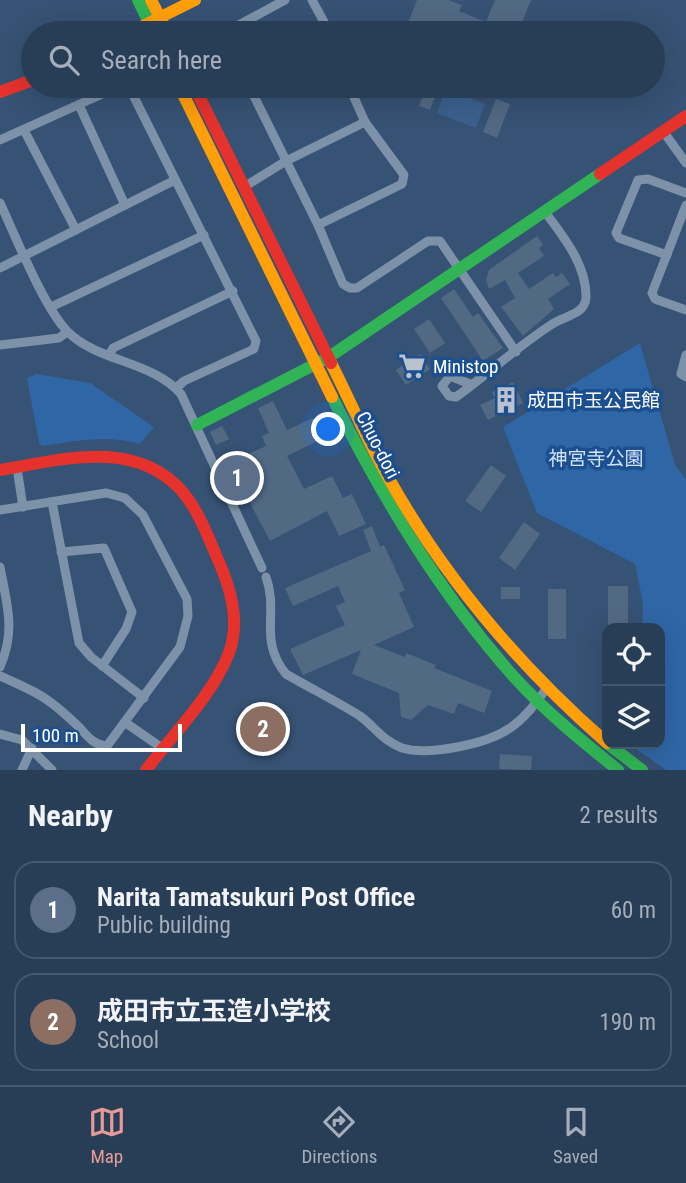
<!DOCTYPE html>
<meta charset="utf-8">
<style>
:root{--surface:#283e57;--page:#30455d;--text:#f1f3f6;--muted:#a5aeba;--line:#44576d;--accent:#e69b98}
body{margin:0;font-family:"Roboto Condensed","Noto Sans JP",sans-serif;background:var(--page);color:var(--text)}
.controls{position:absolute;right:21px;bottom:21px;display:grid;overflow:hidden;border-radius:14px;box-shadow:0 7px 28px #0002}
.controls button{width:63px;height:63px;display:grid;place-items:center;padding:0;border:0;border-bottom:2px solid var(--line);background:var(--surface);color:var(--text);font:35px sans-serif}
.scale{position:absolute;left:21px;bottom:18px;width:161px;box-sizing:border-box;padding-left:7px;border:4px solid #fff;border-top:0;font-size:19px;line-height:24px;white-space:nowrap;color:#fff;-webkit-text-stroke:5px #1b4f8f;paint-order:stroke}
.you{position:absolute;left:329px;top:430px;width:24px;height:24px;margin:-18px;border:5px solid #fff;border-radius:50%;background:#1a73e8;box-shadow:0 0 0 10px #1a73e833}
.badge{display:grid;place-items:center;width:46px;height:46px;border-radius:50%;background:var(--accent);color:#fff;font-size:23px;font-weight:700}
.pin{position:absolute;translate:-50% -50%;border:4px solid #fff;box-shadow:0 2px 7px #0006}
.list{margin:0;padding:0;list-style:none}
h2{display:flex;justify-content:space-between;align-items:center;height:91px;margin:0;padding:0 28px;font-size:30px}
h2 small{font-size:23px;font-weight:400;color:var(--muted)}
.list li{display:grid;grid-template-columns:46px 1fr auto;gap:21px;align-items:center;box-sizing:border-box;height:98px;margin:0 14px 14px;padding:0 14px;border:2px solid var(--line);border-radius:21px}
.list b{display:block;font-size:26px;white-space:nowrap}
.list p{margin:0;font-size:23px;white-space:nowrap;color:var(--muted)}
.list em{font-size:23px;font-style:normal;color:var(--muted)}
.icon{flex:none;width:38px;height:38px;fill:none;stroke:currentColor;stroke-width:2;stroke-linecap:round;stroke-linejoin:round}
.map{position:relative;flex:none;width:686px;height:770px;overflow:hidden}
.search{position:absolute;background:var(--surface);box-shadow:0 7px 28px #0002;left:21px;right:21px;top:21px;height:77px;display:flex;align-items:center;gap:18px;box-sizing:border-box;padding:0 24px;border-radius:38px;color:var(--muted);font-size:26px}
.sheet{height:315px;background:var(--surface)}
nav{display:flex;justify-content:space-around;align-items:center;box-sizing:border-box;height:98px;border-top:2px solid var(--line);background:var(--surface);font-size:19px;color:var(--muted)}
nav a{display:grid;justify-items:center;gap:4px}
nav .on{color:var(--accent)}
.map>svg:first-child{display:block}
</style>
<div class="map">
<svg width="686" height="770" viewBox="0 0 686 770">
<rect width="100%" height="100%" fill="#365274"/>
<g fill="#2f66a5">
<path d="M640,343l35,122 11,14v291h-20l-37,-26h31v-116h-18l1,-25 -8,-39 -98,-51 -34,-86z"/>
<path d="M37,374l53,9 64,44 -14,17c-33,-10 -64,-3 -98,2l-3,-3 -12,-65z"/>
</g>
<path fill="#3b618d" d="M446,89l39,15 -9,24 -39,-15z"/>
<g fill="#526984">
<path d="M417,0h31l14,5 -3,6 27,11 9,-22h36l-13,33h-36l-27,-10 -4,10h-47z"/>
<path d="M427,86h12l-9,24 -11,-4z"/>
<path d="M496,99l14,5 -13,34 -14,-6z"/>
<path d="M537,236l6,9 -4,3 5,8 -26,17 11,16 24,-16 3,4 6,-4 8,11 -22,15 6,10 -31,27 -22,-29 14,-9 -10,-18 -16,9 -3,-9 3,-10z"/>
<path d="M454,289l19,28 5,-4 25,35 -20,13 -42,-63z"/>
<path d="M429,319l16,24 -15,10 -16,-24z"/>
<path d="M420,354l10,15 -24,16 -10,-15z"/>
<path d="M513,382l10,21 -35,17 -8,-15 15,-7 -3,-6z"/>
<path d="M273,401l14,29 26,-12 9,21 -35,17 17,33 28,-13 11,22 9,-4 14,30 -27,12 -12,-25 -57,30 -30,-57 -6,3 -6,-13 5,-3 -4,-8 37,-17 -4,-10 7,-3 -11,-25z"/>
<path d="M222,426l7,13 -13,6 -6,-13z"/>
<path d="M491,465l15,11 -25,36 -16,-11z"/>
<path d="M524,522l16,12 -25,36 -16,-12z"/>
<path d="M372,526l8,21 4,-2 21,45 -6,3 15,34 -40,18 31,12 1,-4 30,12 -2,3 58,23 -8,22 -26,-10 -4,11 -26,-9 -17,15 -10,-3 -2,-24 -47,-19 9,-24 -58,25 -13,-26 55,-24 -9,-19 9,-4 -7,-16 -45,20 -8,-18 86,-37 -8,-21z"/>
<rect x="608" y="586" width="20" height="42"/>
<rect x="501" y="587" width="19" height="12"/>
<rect x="548" y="589" width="18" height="50"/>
<path d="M500,754l32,2 -1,14 -32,-1z"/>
</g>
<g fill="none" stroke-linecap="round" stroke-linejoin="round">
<g stroke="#7d92a8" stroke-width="9">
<path d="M312,0l18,33"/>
<path d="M224,33l61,-33"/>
<path d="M249,86l69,139 25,59 7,4h7l71,-47h12l76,111"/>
<path d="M254,95l17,-9"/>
<path d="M79,105l46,100"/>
<path d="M24,130l52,100"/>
<path d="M663,131l23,32"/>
<path d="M0,140l120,-54 10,3 126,252 -2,8 -70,32 -8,7"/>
<path d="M244,187l42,-26 79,-39"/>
<path d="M0,203c15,32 45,107 68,129 30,30 85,29 113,62l81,174"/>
<path d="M686,205l-34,88 3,6 31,11"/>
<path d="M318,225l84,-41 2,-9 -39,-53 -16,-36"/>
<path d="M667,255l-48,-17 -3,-5 22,-53 10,-1 38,14"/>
<path d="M0,268l175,-88"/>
<path d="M51,307l153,-72"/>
<path d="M0,345l59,-7 8,-6"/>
<path d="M109,355l4,-7 120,-57"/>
<path d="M686,355l-5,19 5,3"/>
<path d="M470,384l-20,-8 -8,10 7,10 7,1c32,-23 63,-52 98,-74 11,-7 31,-9 32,-25 1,-33 -23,-62 -41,-86"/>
<path d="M17,468l6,39"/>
<path d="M52,502l27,141 12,14 53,41"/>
<path d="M0,510l106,-17 19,5 18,17 44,84 1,17 -8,31 -73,99c-13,-1 -19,-9 -27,-18 -31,-30 -41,-35 -80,-52"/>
<path d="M61,552l43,-4 28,64 -6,17 -24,37"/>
<path d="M0,567c7,38 16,63 0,100"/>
<path d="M266,577c13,36 -8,63 20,97 24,14 50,27 74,42 15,11 23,25 42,32 27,8 85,-4 108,-20 15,-10 26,-25 36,-39"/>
<path d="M126,723l36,25"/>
<path d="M0,734l22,6 30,30"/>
<path d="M22,770l10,-22"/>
</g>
<g stroke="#30b455" stroke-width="12">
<path d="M138,0l16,33"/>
<path d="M332,397c50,100 108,197 183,281 31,34 67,63 103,92"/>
<path d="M197,425l132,-68 271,-183"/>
<path d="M608,744l34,26"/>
</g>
<g stroke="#ff9f0a" stroke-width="12">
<path d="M151,0l17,33"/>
<path d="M129,33l66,-33"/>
<path d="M179,86l153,311"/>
<path d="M331,363c19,38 36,77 57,114 57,102 131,189 219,266"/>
</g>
<g stroke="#e5322d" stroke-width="12">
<path d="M194,86l137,277"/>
<path d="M0,92l33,-12"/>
<path d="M600,174l86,-58"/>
<path d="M0,470c61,-10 133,-32 181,20 16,18 26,44 35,65 14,31 25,65 13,98 -17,43 -55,80 -83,117"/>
</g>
</g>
<defs>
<symbol id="supermarket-bare" viewBox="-9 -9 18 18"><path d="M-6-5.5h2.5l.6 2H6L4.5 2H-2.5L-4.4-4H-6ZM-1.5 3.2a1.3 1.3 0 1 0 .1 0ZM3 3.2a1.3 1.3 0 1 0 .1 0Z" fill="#b9c2ce" stroke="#1b4f8f" stroke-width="2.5" paint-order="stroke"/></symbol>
<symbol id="building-bare" viewBox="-9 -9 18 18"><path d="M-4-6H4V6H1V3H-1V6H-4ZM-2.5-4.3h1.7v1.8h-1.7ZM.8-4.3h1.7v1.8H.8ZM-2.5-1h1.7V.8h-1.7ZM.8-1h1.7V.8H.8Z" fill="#b9c2ce" stroke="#1b4f8f" stroke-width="2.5" paint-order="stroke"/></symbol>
</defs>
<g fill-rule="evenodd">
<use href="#supermarket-bare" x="393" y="347" width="38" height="38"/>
<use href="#building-bare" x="487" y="381" width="38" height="38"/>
</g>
<g text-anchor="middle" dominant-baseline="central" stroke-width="7" stroke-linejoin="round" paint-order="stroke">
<g font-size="19" fill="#fff" stroke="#1b4f8f" text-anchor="start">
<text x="433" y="366">Ministop</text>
<text x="527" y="400">成田市玉公民館</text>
</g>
<g font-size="19" fill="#fff" stroke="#1b4f8f">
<text transform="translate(378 445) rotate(63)">Chuo-dori</text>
</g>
<g font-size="19" fill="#cfe3fa" stroke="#1b4f8f">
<text x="596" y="458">神宮寺公園</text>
</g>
</g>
</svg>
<div class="controls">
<button><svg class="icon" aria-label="locate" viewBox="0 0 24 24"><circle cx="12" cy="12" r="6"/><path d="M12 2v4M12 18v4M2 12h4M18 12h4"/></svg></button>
<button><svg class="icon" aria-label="layers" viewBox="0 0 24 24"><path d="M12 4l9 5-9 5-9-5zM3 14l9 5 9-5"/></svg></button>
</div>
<div class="scale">100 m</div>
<div class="you"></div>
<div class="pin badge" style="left:237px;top:478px;background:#5c6f8a">1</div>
<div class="pin badge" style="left:263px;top:729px;background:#8d6e63">2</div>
<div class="search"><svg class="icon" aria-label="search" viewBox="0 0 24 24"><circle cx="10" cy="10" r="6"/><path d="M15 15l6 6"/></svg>Search here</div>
</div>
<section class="sheet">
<h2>Nearby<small>2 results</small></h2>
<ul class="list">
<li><span class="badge" style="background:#5c6f8a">1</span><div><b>Narita Tamatsukuri Post Office</b><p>Public building</p></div><em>60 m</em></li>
<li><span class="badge" style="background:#8d6e63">2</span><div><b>成田市立玉造小学校</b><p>School</p></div><em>190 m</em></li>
</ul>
</section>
<nav>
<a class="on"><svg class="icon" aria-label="map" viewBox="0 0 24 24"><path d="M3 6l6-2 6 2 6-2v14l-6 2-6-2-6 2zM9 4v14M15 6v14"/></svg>Map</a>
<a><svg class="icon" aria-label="directions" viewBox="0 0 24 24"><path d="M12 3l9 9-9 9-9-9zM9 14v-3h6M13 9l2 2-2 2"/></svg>Directions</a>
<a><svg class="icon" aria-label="saved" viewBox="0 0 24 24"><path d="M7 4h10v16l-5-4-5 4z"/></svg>Saved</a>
</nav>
